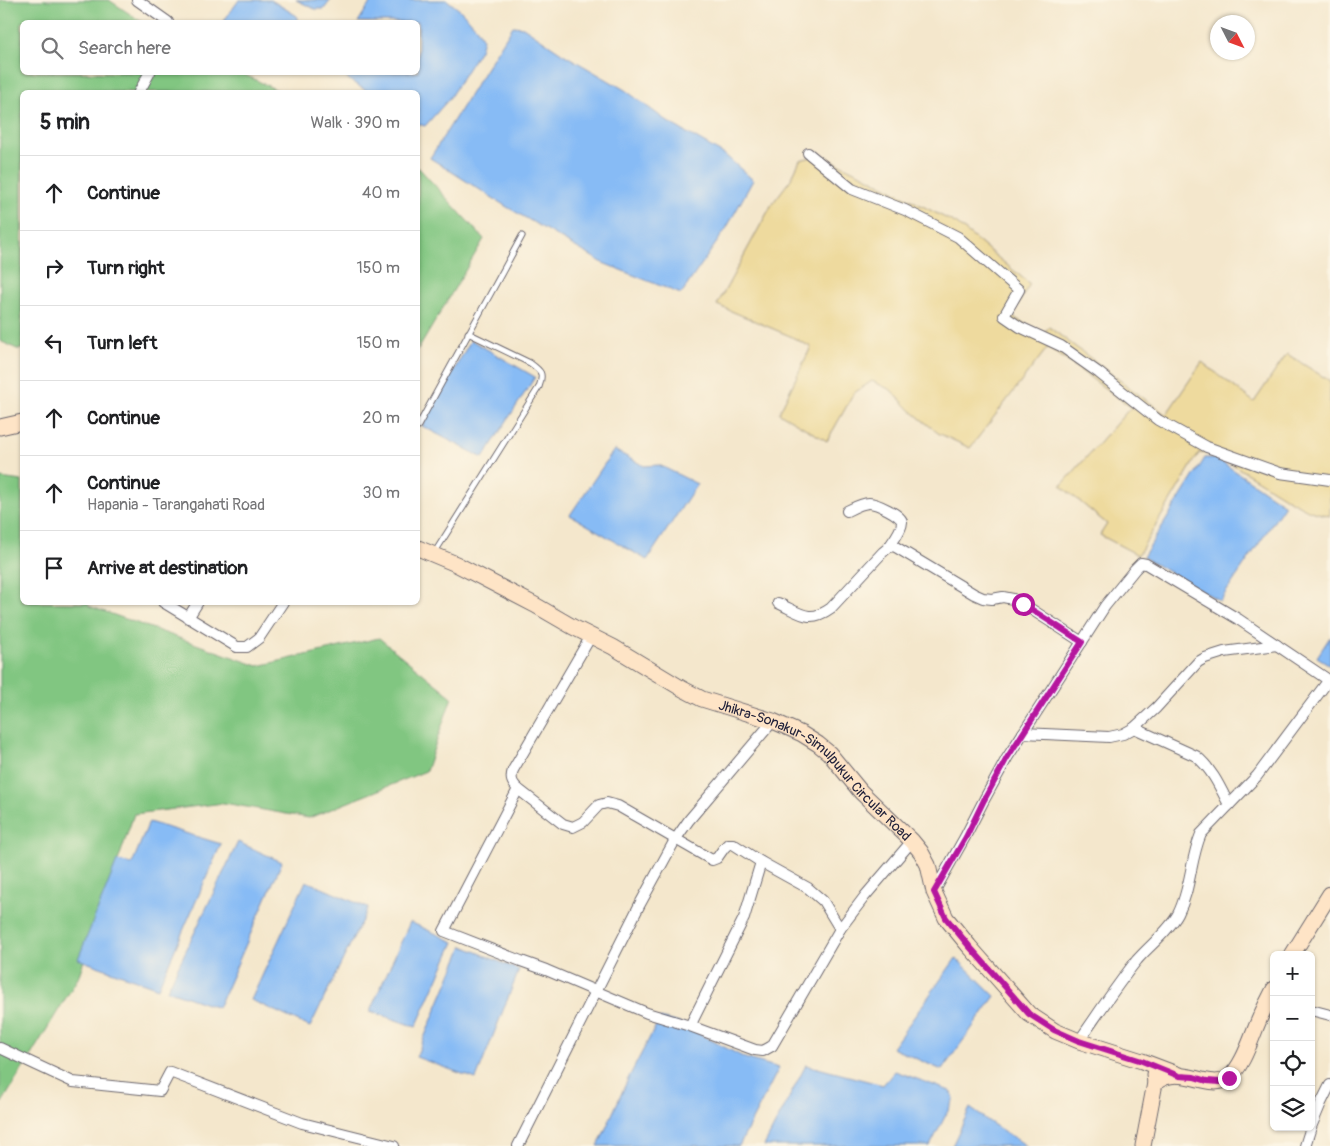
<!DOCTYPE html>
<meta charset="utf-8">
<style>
:root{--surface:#fff;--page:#f2f2f2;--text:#202124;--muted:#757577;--line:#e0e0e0}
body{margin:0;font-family:Pangolin,sans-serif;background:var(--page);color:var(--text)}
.controls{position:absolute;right:15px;bottom:15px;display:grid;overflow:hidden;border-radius:8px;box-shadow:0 1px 4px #0004}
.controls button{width:45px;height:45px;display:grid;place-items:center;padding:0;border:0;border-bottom:1px solid var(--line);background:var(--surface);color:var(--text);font:25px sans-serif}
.compass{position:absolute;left:1210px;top:15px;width:45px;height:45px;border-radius:50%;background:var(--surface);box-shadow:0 1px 4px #0004;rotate:132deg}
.stop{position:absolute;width:15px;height:15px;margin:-11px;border:4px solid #b5179e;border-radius:50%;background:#fff}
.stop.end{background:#b5179e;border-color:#fff;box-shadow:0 1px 5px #0008}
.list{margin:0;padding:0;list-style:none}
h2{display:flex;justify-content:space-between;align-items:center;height:65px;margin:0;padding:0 20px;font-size:21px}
h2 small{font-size:16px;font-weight:400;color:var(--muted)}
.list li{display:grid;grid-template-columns:32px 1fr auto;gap:15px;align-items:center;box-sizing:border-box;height:75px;padding:0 20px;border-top:1px solid var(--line)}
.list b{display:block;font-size:19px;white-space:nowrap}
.list p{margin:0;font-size:16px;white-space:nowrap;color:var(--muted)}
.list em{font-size:16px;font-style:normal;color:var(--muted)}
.icon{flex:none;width:28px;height:28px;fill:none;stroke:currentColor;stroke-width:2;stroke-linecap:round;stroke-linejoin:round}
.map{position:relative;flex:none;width:1330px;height:1146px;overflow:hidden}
.search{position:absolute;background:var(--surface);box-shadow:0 1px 4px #0004;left:20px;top:20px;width:400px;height:55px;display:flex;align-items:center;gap:12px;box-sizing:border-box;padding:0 18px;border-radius:8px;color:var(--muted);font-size:19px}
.panel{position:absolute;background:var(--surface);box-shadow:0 1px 4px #0004;left:20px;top:90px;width:400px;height:515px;border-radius:8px}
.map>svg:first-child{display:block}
</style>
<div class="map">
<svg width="1330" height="1146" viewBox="0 0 1330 1146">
<rect width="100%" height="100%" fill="#fcf5e5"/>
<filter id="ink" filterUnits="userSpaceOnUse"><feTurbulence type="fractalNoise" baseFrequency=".02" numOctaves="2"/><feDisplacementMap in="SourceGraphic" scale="10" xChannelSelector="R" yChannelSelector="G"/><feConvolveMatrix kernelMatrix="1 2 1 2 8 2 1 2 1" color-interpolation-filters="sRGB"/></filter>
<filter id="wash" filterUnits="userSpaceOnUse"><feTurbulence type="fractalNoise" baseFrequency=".0096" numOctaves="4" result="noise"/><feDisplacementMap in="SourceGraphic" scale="20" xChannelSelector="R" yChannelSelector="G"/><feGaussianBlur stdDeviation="1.12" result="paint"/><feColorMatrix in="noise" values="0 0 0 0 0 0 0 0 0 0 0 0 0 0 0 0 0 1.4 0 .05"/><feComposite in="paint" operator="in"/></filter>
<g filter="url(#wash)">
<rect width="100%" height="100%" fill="#f4e7cc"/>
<g fill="#81c681" stroke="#52745e">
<path d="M0,0h109l33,22h-120v50l219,1 40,19h-259v257h-5l-17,-8z"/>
<path d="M418,167l66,72 -66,111z"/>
<path d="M0,478l22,3v121l66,1 1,3 169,60 121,-28 73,59 -26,74 -117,47 -85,-15 -90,11 -56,164 -78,128z"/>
</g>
<path fill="#eeda9e" stroke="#887e6c" d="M820,155l43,20 94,49 73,60 -19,32 32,18 6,-7 117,88 36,-53 52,40 33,-48 43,27v135l-20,-5 -19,-10 -75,-47 -17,-1 -61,102 -38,-20 7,-11 -46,-38 70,-79 -83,-60 -78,101 -32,-15 -28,-23 -19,-20 -19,-9 -18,12 -27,48 -48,-28 32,-66 -21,-11 -73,-31 55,-101 19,-25 9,-19z"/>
<g fill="#87bbf5" stroke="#546e98">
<path d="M239,0h32l26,16v6h-74z"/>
<path d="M296,0h35l-7,9h-9z"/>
<path d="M372,0h75l14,11 14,15 8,13 -3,11 -32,50 -23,26 -7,-2v-32h-49l-17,-10 -11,-9 77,-1v-50h-60z"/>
<path d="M513,26l10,1 40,27 62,36 43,32 57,33 28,25 -27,49 -45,65 -78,-31 -96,-56 -77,-49z"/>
<path d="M471,340l64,37 -52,81 -61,-32z"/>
<path d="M614,450l30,16 15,-1 38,19 -50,76 -77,-45z"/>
<path d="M1205,458h11l69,47 -65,96 -77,-44z"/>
<path d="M1330,637v28l-13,-8z"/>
<path d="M149,822l72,22 -63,144 -80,-29 39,-98 15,3z"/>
<path d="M238,842l44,20 -64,146 -51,-18z"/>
<path d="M306,881l62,27 -58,119 -59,-27z"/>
<path d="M410,922l44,20 -38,85 -46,-16z"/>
<path d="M463,946l56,24 -43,109 -60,-22z"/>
<path d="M956,958l39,38 -53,74 -50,-22z"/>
<path d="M660,1018l19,5 66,35 34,10 -40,78h-141l30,-67z"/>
<path d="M806,1065l77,20 12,-14 55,20 4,8 -24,47h-166z"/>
<path d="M970,1108l21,15 36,23h-75z"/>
</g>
</g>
<g filter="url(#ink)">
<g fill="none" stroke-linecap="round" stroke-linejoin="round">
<defs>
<g id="lane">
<path d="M418,426l104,-190"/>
<path d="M435,552l104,-165c5,-14 2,-16 -9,-24l-62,-30"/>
</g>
<g id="street">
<path d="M137,0l31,22"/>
<path d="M139,92l11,-20"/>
<path d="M808,153l44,36 53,21 53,27 61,53 -15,26 16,11 41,19 38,27 59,47 49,27 73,26 50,7"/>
<path d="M847,511c6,-3 15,-8 22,-8 7,0 33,12 33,19 0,8 -9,19 -13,25"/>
<path d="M163,602l74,45h10l12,-9 24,-36"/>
<path d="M778,603c22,10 31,21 53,5l52,-56 6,-5 5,-1 80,48 9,4 9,1 11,-2 10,2 10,5 59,38"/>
<path d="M188,618l10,-16"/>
<path d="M591,636l-78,134c-3,9 -1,13 5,19l45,35 10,3 10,-5 16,-17 8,-2 11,3 94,54 5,-2 7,-10 4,-4h5l28,18 47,26 15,13 17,28"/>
<path d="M1134,728l62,28c16,13 24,31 33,49"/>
<path d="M1023,733l86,4 14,-3 11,-6 22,-20 42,-46 7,-4 19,-6 53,-7"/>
<path d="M518,789l-74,142 77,30 25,9 101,43 43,13 65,24 8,1 9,-5 68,-117 25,-33 47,-55"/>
<path d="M934,892l31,-55 19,-37 23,-42 98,-152 30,-37 6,-6 5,1 92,55 92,62"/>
<path d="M1311,1010l19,5"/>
<path d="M690,1026l54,-108 17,-56"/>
<path d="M1079,1041c19,-27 37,-55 58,-81 12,-14 32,-29 41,-46 13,-25 12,-54 23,-80l56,-58 71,-95"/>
<path d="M0,1048l73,34 87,9 10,-19 132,51 92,23"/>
<path d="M1311,1127l10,-24 9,-18"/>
<path d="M518,1146l122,-242 35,-64 14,-20 84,-99"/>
<path d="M1305,1146l6,-19"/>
</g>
<g id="secondary">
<path d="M0,427l22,-5"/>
<path id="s1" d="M418,548l38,16 79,41 38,22 40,20 68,41 21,11 71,22 29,13 16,10 11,9 32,39 51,49 9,11 7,13 6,27 12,26 23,28 60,68 26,17 24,10 63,20 37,14"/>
<path d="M1292,955l38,-61"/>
<path d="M1155,1083c25,-21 54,9 73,-5 14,-9 24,-42 31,-58 4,-10 10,-21 15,-31"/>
<path d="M1143,1146l12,-63 -1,-9"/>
</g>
</defs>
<use href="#lane" stroke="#6c676e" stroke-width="7"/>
<use href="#street" stroke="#6c676e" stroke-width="12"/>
<use href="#secondary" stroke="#6c676e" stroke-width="17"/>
<use href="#lane" stroke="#fff" stroke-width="5"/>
<use href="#street" stroke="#fff" stroke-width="10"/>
<use href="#secondary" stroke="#fee4c6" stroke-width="15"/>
</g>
</g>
<g fill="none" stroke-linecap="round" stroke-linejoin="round" filter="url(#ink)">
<path stroke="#b5179e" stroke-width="6" d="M1023,604l59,38 -75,116 -23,42 -18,37 -32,55 12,26 23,28 60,68 25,16 25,11 63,20 37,15 15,1 13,4 13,1 9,-4"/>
</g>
<g text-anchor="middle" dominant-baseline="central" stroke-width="4.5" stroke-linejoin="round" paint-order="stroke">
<g font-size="14" fill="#22223b" stroke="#fcf5e5">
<text stroke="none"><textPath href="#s1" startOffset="459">Jhikra-Sonakur-Simulpukur Circular Road</textPath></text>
</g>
</g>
</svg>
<div class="controls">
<button>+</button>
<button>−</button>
<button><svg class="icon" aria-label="locate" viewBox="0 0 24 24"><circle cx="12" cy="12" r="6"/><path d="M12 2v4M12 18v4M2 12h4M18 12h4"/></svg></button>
<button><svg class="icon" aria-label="layers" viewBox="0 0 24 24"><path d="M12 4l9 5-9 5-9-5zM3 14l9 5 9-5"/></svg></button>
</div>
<svg class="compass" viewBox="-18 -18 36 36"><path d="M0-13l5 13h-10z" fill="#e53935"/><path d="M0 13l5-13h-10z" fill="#757577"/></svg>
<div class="stop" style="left:1023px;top:604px"></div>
<div class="stop end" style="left:1229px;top:1078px"></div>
<div class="search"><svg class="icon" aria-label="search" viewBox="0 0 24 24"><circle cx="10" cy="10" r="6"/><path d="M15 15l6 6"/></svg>Search here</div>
<section class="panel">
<h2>5 min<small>Walk · 390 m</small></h2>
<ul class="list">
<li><svg class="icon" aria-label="ahead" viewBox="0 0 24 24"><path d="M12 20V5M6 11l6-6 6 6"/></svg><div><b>Continue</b></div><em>40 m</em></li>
<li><svg class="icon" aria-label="right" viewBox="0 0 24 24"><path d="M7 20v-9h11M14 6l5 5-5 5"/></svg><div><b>Turn right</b></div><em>150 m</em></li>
<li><svg class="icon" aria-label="left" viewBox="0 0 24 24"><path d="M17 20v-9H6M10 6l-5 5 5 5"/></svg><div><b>Turn left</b></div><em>150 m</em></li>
<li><svg class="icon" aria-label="ahead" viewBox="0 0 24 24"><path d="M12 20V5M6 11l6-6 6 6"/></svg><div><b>Continue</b></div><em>20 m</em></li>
<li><svg class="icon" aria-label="ahead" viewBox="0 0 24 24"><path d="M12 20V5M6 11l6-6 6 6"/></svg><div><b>Continue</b><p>Hapania - Tarangahati Road</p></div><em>30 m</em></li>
<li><svg class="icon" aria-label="arrive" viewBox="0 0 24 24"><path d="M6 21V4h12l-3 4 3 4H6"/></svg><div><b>Arrive at destination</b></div></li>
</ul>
</section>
</div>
